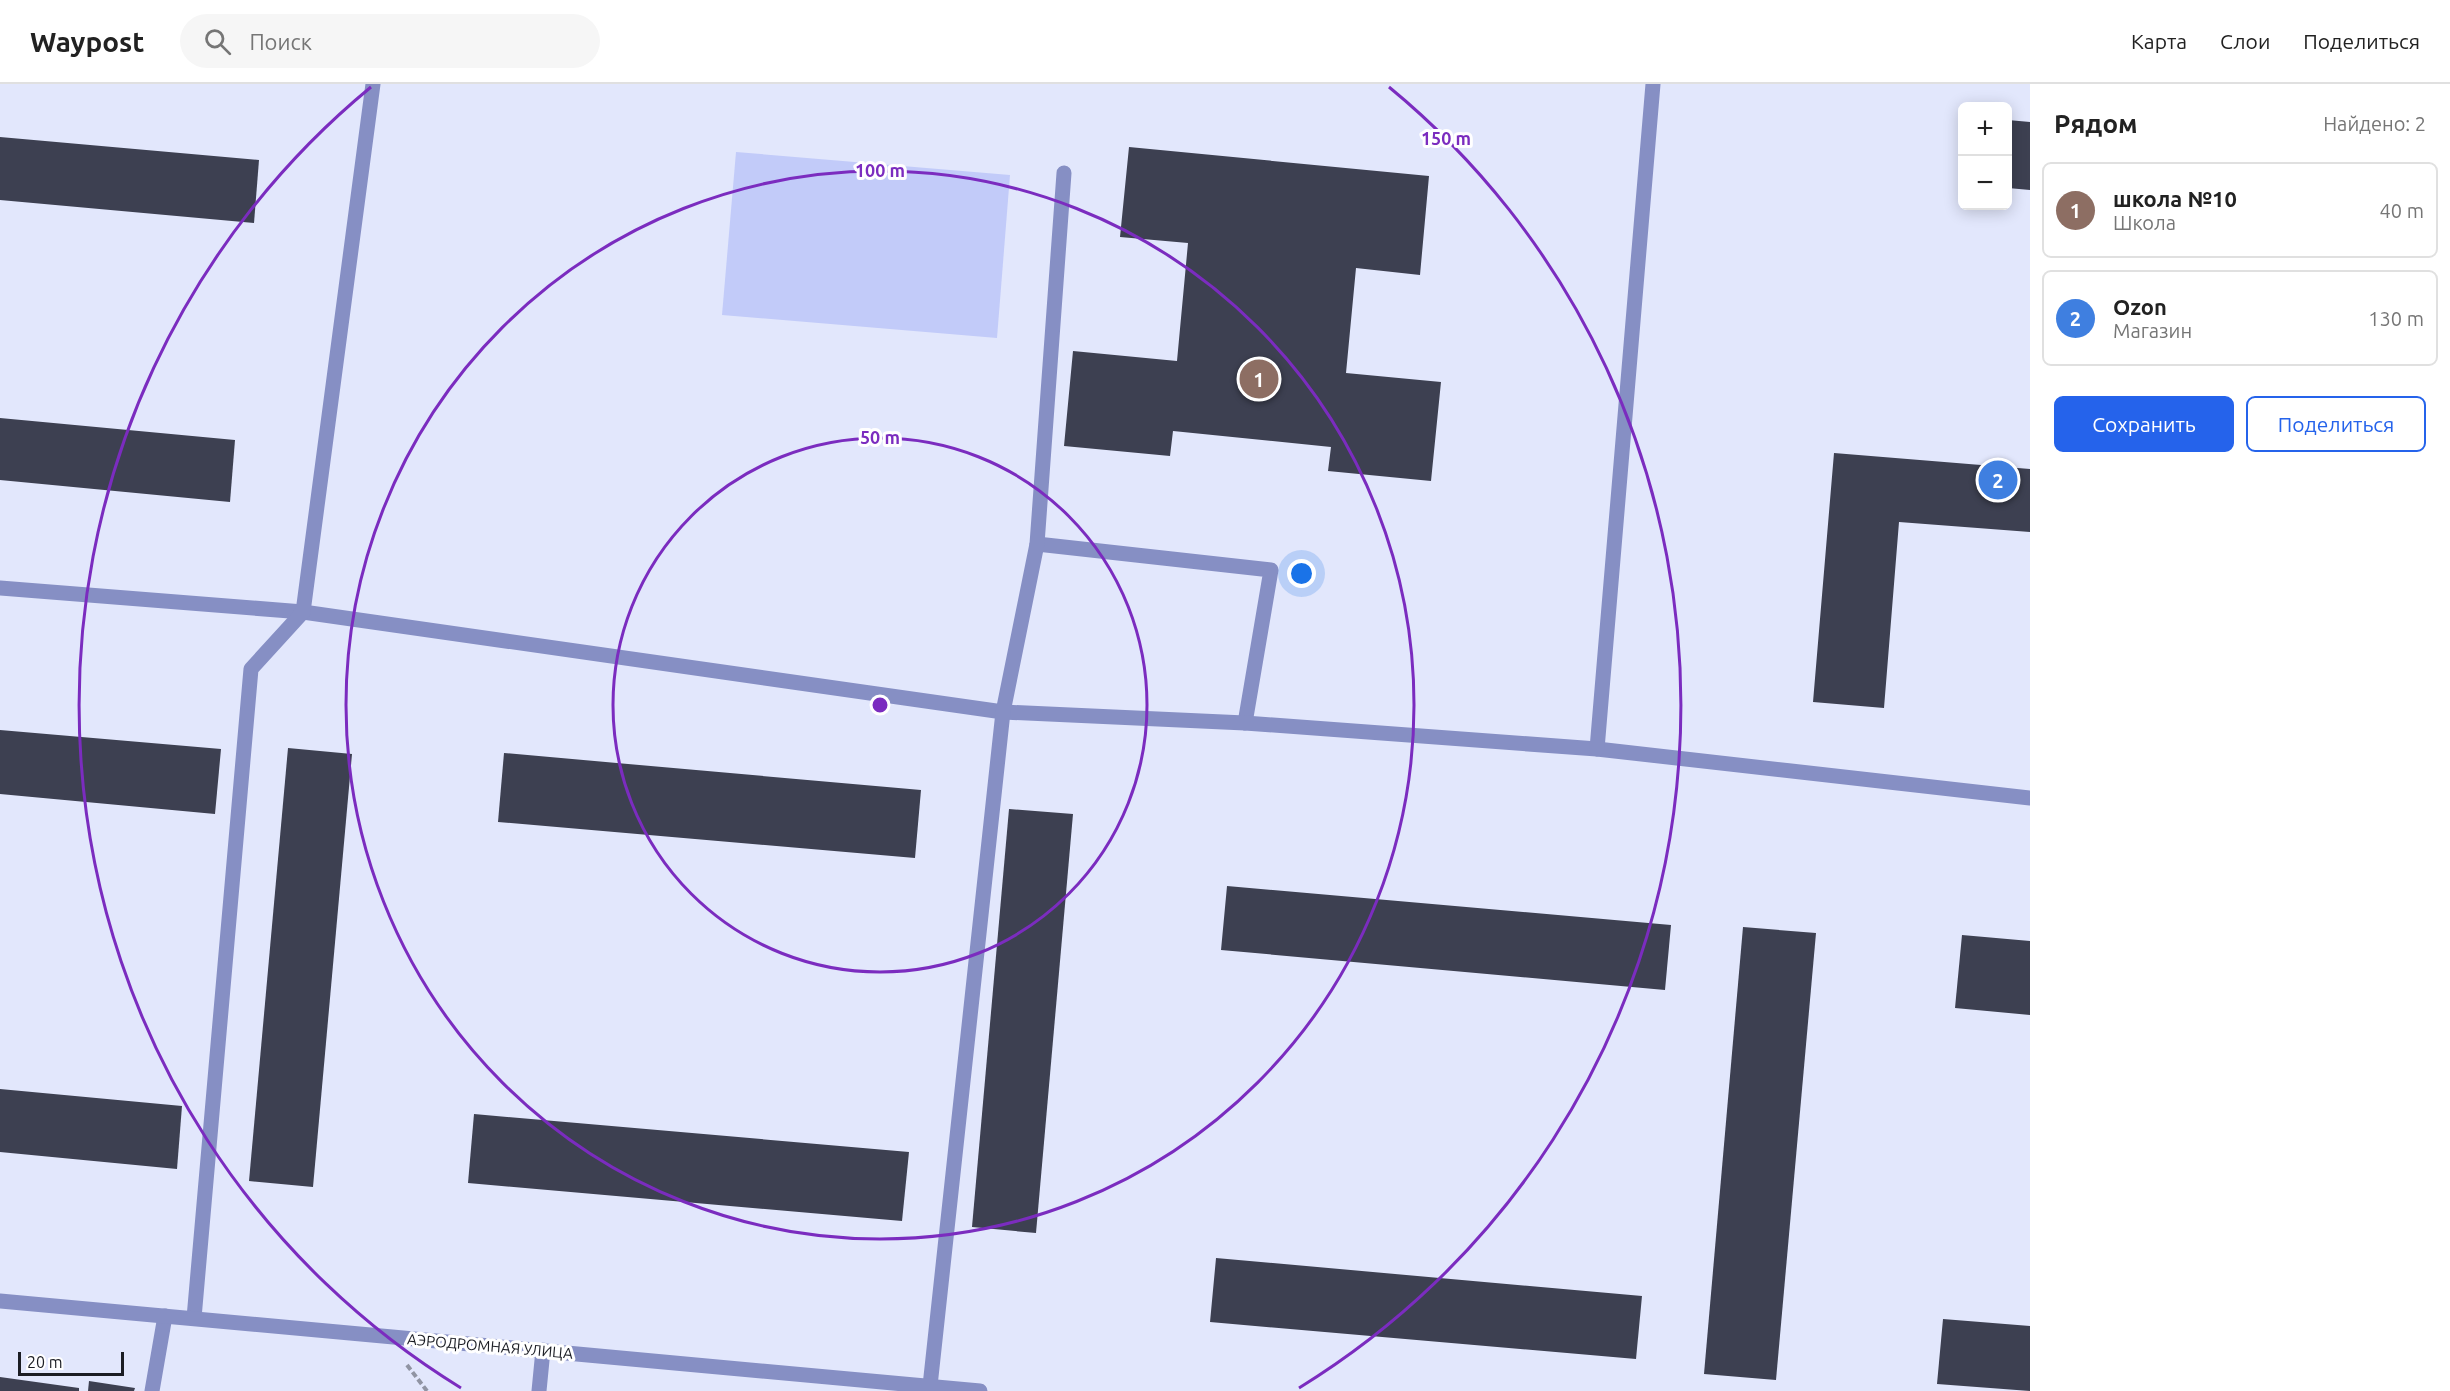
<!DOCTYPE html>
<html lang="ru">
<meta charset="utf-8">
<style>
:root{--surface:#fff;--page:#f6f6f6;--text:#222;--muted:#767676;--line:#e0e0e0;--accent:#2563eb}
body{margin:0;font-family:Ubuntu,sans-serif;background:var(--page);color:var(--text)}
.controls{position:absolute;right:18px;top:18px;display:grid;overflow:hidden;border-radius:9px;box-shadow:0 3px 15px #0003}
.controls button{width:54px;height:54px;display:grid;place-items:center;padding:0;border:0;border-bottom:2px solid var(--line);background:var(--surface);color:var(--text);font:30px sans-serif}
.scale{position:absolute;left:18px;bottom:15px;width:106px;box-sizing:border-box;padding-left:6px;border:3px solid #1b1d24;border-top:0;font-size:16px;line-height:21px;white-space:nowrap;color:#1b1d24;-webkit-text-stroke:4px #fff;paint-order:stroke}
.you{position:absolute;left:1302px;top:490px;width:21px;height:21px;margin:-15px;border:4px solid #fff;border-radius:50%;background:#1a73e8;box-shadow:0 0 0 9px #1a73e833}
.badge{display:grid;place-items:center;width:39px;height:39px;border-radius:50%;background:var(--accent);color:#fff;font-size:20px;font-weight:700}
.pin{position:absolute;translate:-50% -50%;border:3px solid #fff;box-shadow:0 2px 6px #0006}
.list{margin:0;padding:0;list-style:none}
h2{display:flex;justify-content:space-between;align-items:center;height:78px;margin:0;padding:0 24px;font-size:26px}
h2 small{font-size:20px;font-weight:400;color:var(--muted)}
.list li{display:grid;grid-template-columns:39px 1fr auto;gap:18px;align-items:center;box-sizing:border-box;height:96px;margin:0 12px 12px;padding:0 12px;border:2px solid var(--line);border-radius:9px}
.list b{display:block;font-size:22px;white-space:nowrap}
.list p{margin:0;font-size:20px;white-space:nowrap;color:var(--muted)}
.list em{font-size:20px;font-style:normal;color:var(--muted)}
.actions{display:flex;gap:12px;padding:18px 24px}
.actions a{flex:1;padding:14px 0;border:2px solid var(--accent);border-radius:9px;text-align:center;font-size:21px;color:var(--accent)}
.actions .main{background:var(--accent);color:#fff}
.icon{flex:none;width:33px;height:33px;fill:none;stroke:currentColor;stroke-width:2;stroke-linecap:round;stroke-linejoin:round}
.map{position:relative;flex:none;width:2030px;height:1307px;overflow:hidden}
header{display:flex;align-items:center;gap:36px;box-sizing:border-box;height:84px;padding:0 30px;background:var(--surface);border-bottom:2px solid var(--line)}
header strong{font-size:28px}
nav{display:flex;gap:33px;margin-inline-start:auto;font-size:21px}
.search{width:420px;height:54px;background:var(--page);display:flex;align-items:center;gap:15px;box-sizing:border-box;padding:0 21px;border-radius:33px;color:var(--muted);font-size:22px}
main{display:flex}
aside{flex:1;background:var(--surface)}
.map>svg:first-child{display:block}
</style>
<header>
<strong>Waypost</strong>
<div class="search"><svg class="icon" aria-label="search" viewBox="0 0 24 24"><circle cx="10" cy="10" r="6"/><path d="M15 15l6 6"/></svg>Поиск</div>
<nav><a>Карта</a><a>Слои</a><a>Поделиться</a></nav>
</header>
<main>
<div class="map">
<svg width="2030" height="1307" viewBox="0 0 2030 1307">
<rect width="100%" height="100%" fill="#e2e7fc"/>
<path fill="#c2cbf9" d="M736,68l274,23 -13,163 -275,-23z"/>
<g fill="#3d4051">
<path d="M2008,36l22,2v68l-22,-2z"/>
<path d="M0,53l259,23 -5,63 -254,-23z"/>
<path d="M1129,63l300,29 -9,99 -64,-7 -10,105 95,9 -10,99 -103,-10 3,-24 -158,-16 -3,25 -106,-10 9,-95 104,10 11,-118 -68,-6z"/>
<path d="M0,334l235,22 -5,62 -230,-22z"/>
<path d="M1834,369l196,16v63l-131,-10 -15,186 -71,-6z"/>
<path d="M0,646l221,19 -6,65 -215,-20z"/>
<path d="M288,664l64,6 -39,433 -64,-6z"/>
<path d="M504,669l417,37 -6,68 -417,-36z"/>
<path d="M1009,725l64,5 -37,419 -64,-6z"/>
<path d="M1227,802l444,39 -6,65 -444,-40z"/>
<path d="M1743,843l73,6 -40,447 -72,-6z"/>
<path d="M1962,851l68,6v74l-75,-7z"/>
<path d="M0,1005l182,17 -5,63 -177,-17z"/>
<path d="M474,1030l435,38 -7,69 -434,-38z"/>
<path d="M1216,1174l426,38 -6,63 -426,-37z"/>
<path d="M1943,1235l87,7v65l-93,-7z"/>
<path d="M0,1293l79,11v3h-79z"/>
<path d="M89,1297l46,7 -1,3h-46z"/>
</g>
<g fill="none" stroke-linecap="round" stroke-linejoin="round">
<path stroke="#9094a3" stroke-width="4" stroke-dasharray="6 3" stroke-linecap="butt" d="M407,1281l20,26"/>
<g stroke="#868fc4" stroke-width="15">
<path d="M1037,460l234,26 -26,153"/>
<path d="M0,504l303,24 700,100 242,11 352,26 433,49"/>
<path d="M1597,665l56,-665"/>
<path d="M194,1234l57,-649 52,-57 70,-528"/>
<path d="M930,1302l73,-674 34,-168 27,-371"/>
<path d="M152,1307l13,-75"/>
<path d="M539,1307l4,-41"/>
</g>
<path stroke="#868fc4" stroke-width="15" d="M0,1217l980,90"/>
</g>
<g fill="none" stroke="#7b2cbf" stroke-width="3">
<circle cx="880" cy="621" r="267"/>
<circle cx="880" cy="621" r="534"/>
<path d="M461 1304A801 801 0 0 1 371 3M1389 3A801 801 0 0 1 1299 1304"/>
</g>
<g text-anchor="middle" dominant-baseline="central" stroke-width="6" stroke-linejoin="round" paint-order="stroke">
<g font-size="15" fill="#1b1d24" stroke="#fff">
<text transform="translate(490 1262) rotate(5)">АЭРОДРОМНАЯ УЛИЦА</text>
</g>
</g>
<circle cx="880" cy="621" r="9" fill="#7b2cbf" stroke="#fff" stroke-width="3"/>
<g font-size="18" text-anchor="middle" font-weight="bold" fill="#7b2cbf" stroke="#fff" stroke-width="6" stroke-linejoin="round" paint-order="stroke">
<text x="1446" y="61">150 m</text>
<text x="880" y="93">100 m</text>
<text x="880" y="360">50 m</text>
</g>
</svg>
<div class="controls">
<button>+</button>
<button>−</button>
</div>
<div class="scale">20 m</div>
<div class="you"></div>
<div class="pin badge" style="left:1259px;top:295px;background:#8d6e63">1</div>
<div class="pin badge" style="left:1998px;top:396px;background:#3f7fe0">2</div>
</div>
<aside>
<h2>Рядом<small>Найдено: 2</small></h2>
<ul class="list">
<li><span class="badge" style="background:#8d6e63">1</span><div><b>школа №10</b><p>Школа</p></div><em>40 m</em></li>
<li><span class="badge" style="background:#3f7fe0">2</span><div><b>Ozon</b><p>Магазин</p></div><em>130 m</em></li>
</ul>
<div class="actions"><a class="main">Сохранить</a><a>Поделиться</a></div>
</aside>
</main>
